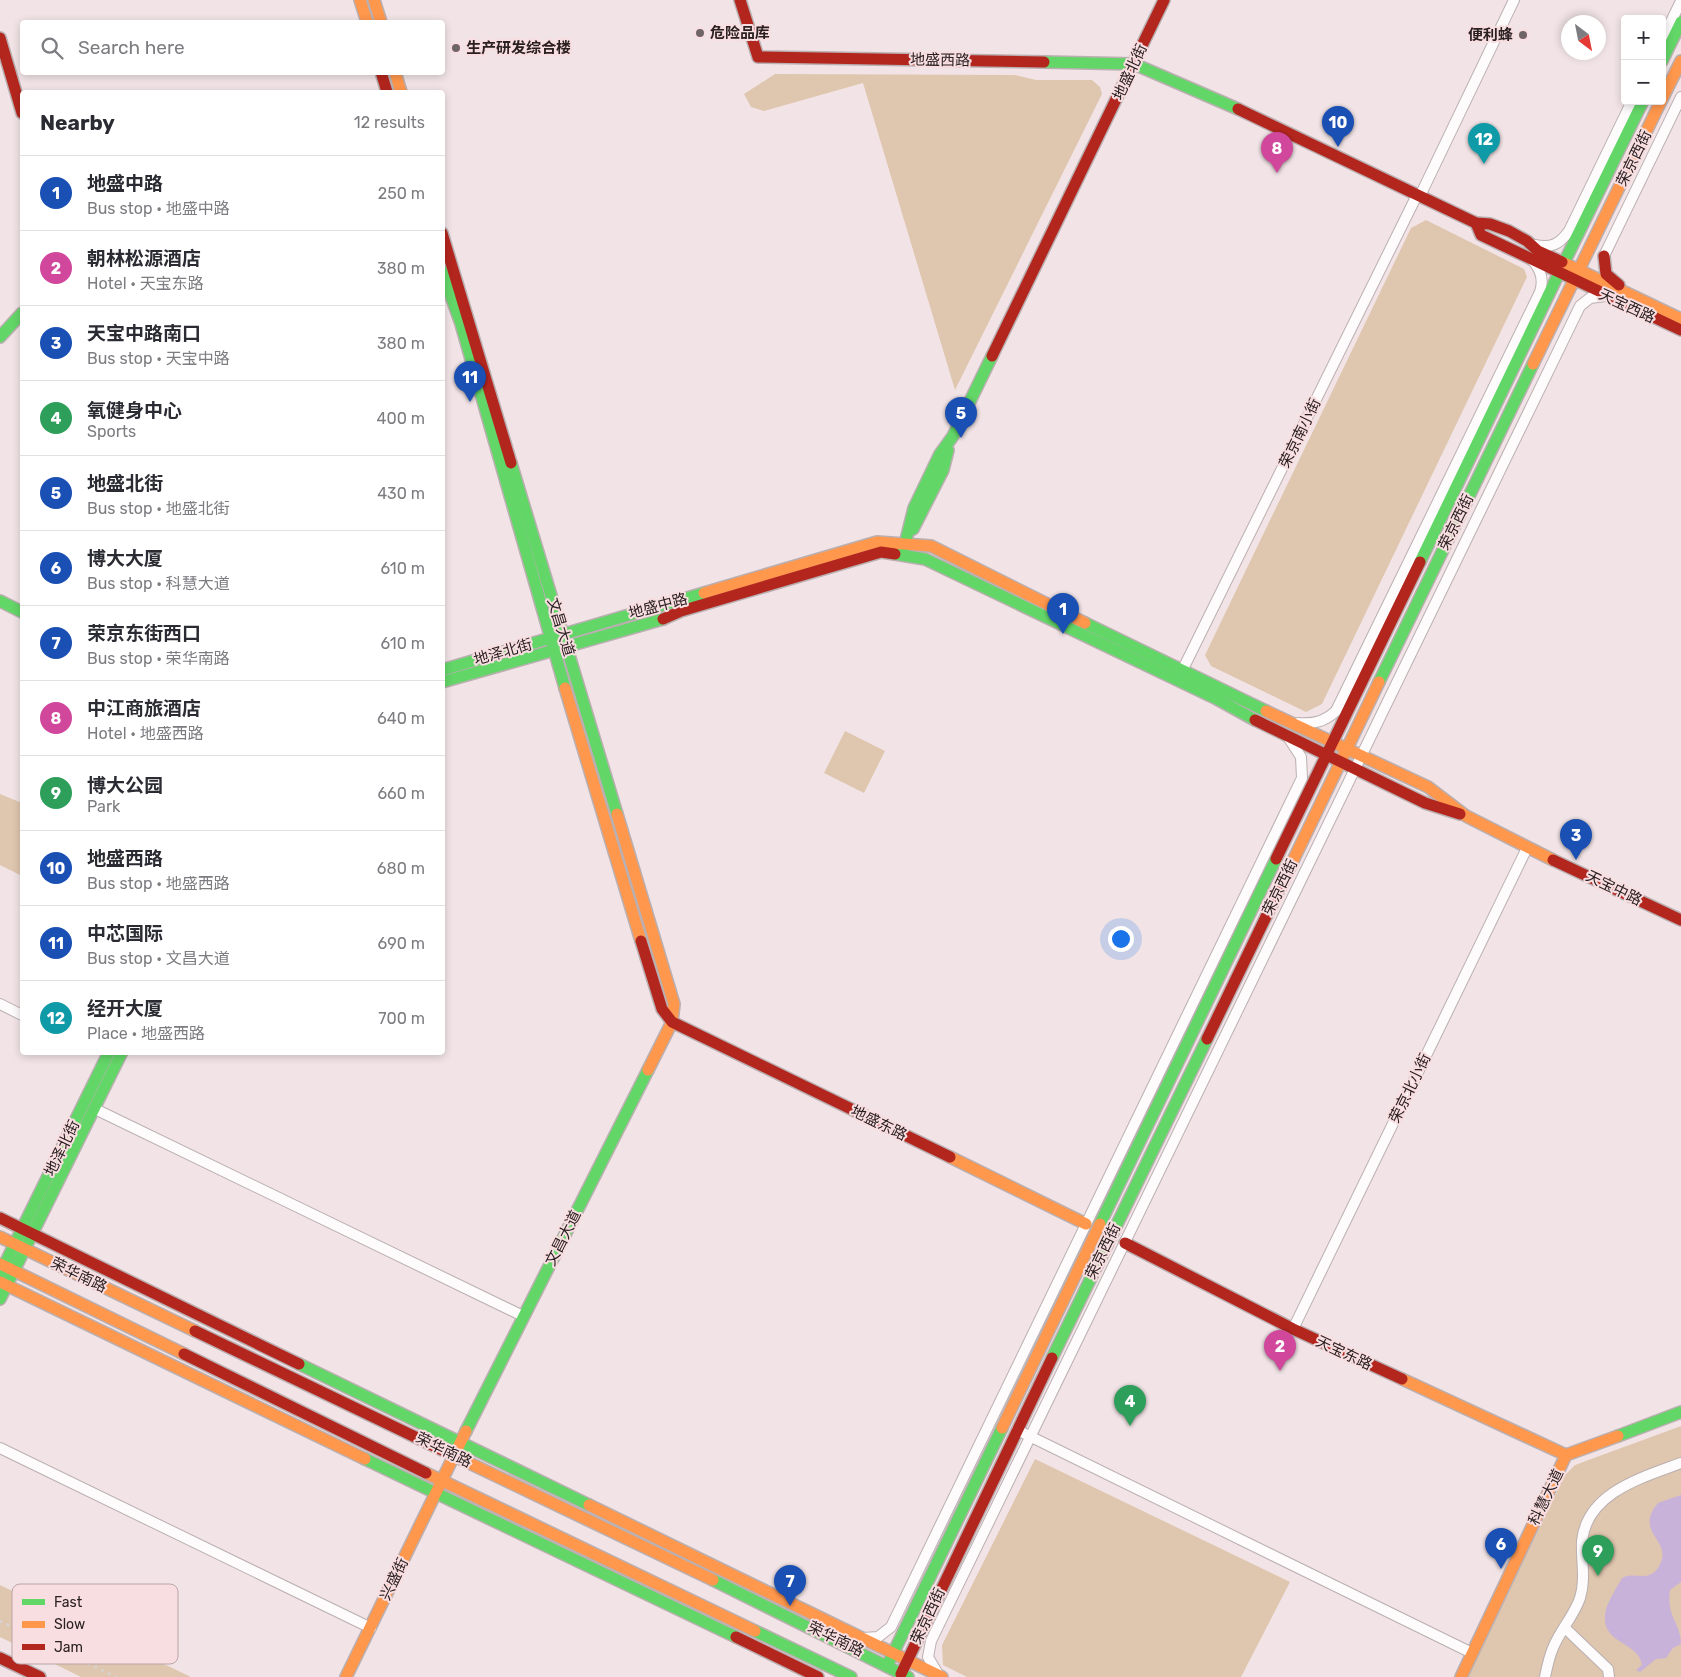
<!DOCTYPE html>
<meta charset="utf-8">
<style>
:root{--surface:#fff;--page:#f7f7f7;--text:#2b2b33;--muted:#7c7c81;--line:#e1e1e2;--accent:#b45309}
body{margin:0;font-family:Rubik,"Noto Sans SC",sans-serif;background:var(--page);color:var(--text)}
.controls{position:absolute;right:15px;top:15px;display:grid;overflow:hidden;border-radius:5px;box-shadow:0 2px 8px #0003}
.controls button{width:45px;height:45px;display:grid;place-items:center;padding:0;border:0;border-bottom:1px solid var(--line);background:var(--surface);color:var(--text);font:25px sans-serif}
.compass{position:absolute;left:1561px;top:15px;width:45px;height:45px;border-radius:50%;background:var(--surface);box-shadow:0 2px 8px #0003;rotate:148deg}
.you{position:absolute;left:1120px;top:938px;width:18px;height:18px;margin:-12px;border:4px solid #fff;border-radius:50%;background:#1a73e8;box-shadow:0 0 0 8px #1a73e833}
.badge{display:grid;place-items:center;width:32px;height:32px;border-radius:50%;background:var(--accent);color:#fff;font-size:16px;font-weight:700}
.pin{position:absolute;translate:-50% -41px;filter:drop-shadow(0 1px 2px #0008)}
.pin::after{content:'';position:absolute;top:26px;width:18px;height:15px;background:inherit;clip-path:polygon(0 0,100% 0,50% 100%)}
.list{margin:0;padding:0;list-style:none}
h2{display:flex;justify-content:space-between;align-items:center;height:65px;margin:0;padding:0 20px;font-size:21px}
h2 small{font-size:16px;font-weight:400;color:var(--muted)}
.list li{display:grid;grid-template-columns:32px 1fr auto;gap:15px;align-items:center;box-sizing:border-box;height:75px;padding:0 20px;border-top:1px solid var(--line)}
.list b{display:block;font-size:19px;white-space:nowrap}
.list p{margin:0;font-size:16px;white-space:nowrap;color:var(--muted)}
.list em{font-size:16px;font-style:normal;color:var(--muted)}
.icon{flex:none;width:28px;height:28px;fill:none;stroke:currentColor;stroke-width:2;stroke-linecap:round;stroke-linejoin:round}
.map{position:relative;flex:none;width:1681px;height:1677px;overflow:hidden}
.search{position:absolute;background:var(--surface);box-shadow:0 2px 8px #0003;left:20px;top:20px;width:425px;height:55px;display:flex;align-items:center;gap:12px;box-sizing:border-box;padding:0 18px;border-radius:5px;color:var(--muted);font-size:19px}
.panel{position:absolute;background:var(--surface);box-shadow:0 2px 8px #0003;left:20px;top:90px;width:425px;height:965px;border-radius:5px}
.map>svg:first-child{display:block}
</style>
<div class="map">
<svg width="1681" height="1677" viewBox="0 0 1681 1677">
<rect width="100%" height="100%" fill="#f2e4e6"/>
<g fill="#dfc6af">
<path d="M775,74l240,1 21,5h56l8,7 2,7 -147,296 -92,-307 -99,28 -13,-4 -7,-13z"/>
<path d="M1426,220l98,49 3,8 -205,427 -16,8 -95,-46 -6,-11 206,-427z"/>
<path d="M845,731l40,20 -21,42 -40,-20z"/>
<path d="M0,794l22,9v73l-22,-11z"/>
<path d="M1681,1426v251h-214l98,-202 10,-10z"/>
<path d="M1035,1459l255,123 -49,95h-274l-24,-12 -1,-20z"/>
<path d="M0,1585l191,92h-110l-81,-40z"/>
</g>
<path fill="#c8b2da" d="M1681,1495v87l-11,8c-4,27 11,33 11,54l-8,4 -7,10 -10,1 -16,13 -4,-2 6,-5c-4,-26 -47,-20 -35,-59 4,-10 10,-19 15,-28 12,-7 26,5 36,-10 18,-28 -26,-34 0,-65z"/>
<g fill="none" stroke-linecap="round" stroke-linejoin="round">
<defs>
<g id="street">
<path d="M1662,40l19,-39"/>
<path d="M1420,196l94,-196"/>
<path d="M1535,245c16,3 24,0 34,-14l63,-130"/>
<path d="M1604,256l77,-159"/>
<path d="M1182,671l235,-476"/>
<path d="M1298,723c16,1 26,-1 38,-12l204,-419c4,-12 1,-22 -7,-31"/>
<path d="M0,1004l22,11"/>
<path d="M95,1109l428,207"/>
<path d="M1293,1329l234,-481"/>
<path d="M1017,1430l455,223"/>
<path d="M0,1448l371,180"/>
<path d="M1565,1628l43,41 1,8"/>
<path d="M863,1638l15,-1 13,-10 411,-849 -1,-21 -13,-20"/>
<path d="M938,1674l-10,-17 3,-16c217,-444 431,-890 649,-1335l10,-8 16,-2"/>
<path d="M1545,1677c2,-10 4,-20 8,-29 7,-18 21,-32 27,-50 6,-19 1,-38 2,-57 5,-49 62,-64 99,-78"/>
</g>
<g id="fast">
<path d="M1662,61l19,-39"/>
<path d="M1044,62l90,2 104,45"/>
<path d="M442,271l19,53 104,364"/>
<path d="M1559,273l84,-172"/>
<path d="M0,337l22,-24"/>
<path d="M511,463l106,351"/>
<path d="M913,529l30,-59 5,-20"/>
<path d="M903,552l11,-44 26,-54 13,-18 39,-80"/>
<path d="M895,554l30,5 292,140 38,21"/>
<path d="M1420,562l139,-289"/>
<path d="M0,601l22,11"/>
<path d="M1085,623l181,88"/>
<path d="M442,670l262,-77"/>
<path d="M442,682l221,-63"/>
<path d="M1379,682l154,-318"/>
<path d="M1100,1224l176,-365"/>
<path d="M0,1274l109,-222"/>
<path d="M0,1299l122,-247"/>
<path d="M1052,1358l155,-319"/>
<path d="M299,1364l290,141"/>
<path d="M466,1431l182,-361"/>
<path d="M1618,1436l63,-24"/>
<path d="M365,1459l371,178"/>
<path d="M713,1580l195,97"/>
<path d="M755,1631l96,46"/>
<path d="M887,1666l115,-238"/>
</g>
<g id="slow">
<path d="M360,0l7,22"/>
<path d="M374,0l7,22"/>
<path d="M395,72l6,20"/>
<path d="M1662,99l19,-38"/>
<path d="M1562,262l119,57"/>
<path d="M1574,280l87,-179"/>
<path d="M1533,364l41,-84"/>
<path d="M704,593l173,-51 54,4 154,77"/>
<path d="M565,688l76,253"/>
<path d="M1266,711l162,76 38,29 87,44"/>
<path d="M617,814l57,190 -2,18 -24,48"/>
<path d="M1289,869l90,-187"/>
<path d="M950,1157l136,67"/>
<path d="M0,1237l195,94"/>
<path d="M0,1264l184,90"/>
<path d="M0,1282l365,177"/>
<path d="M1402,1379l164,76"/>
<path d="M1002,1428l98,-204"/>
<path d="M463,1460l250,120"/>
<path d="M426,1473l329,158"/>
<path d="M589,1505l353,172"/>
<path d="M346,1677l120,-246"/>
<path d="M1461,1677l105,-222 52,-19"/>
</g>
<g id="jam">
<path d="M740,0l18,57 286,5"/>
<path d="M0,38l22,75"/>
<path d="M381,72l6,20"/>
<path d="M1238,109l238,114 14,1 19,7 18,10 11,10 24,11"/>
<path d="M1476,223l5,12 200,95"/>
<path d="M442,233l69,230"/>
<path d="M1604,256l2,18 13,11"/>
<path d="M992,356l172,-356"/>
<path d="M663,619l18,-8 200,-59 14,2"/>
<path d="M1255,720l170,83 35,11"/>
<path d="M1276,859l144,-297"/>
<path d="M1553,860l128,60"/>
<path d="M641,941l21,68 10,13 278,135"/>
<path d="M1207,1039l82,-170"/>
<path d="M0,1218l299,146"/>
<path d="M1125,1243l168,86 109,50"/>
<path d="M195,1331l268,129"/>
<path d="M184,1354l242,119"/>
<path d="M736,1637l82,40"/>
<path d="M0,1658l40,19"/>
<path d="M901,1674l151,-316"/>
</g>
</defs>
<use href="#street" stroke="#baafb1" stroke-width="12"/>
<use href="#fast" stroke="#baafb1" stroke-width="14"/>
<use href="#slow" stroke="#baafb1" stroke-width="14"/>
<use href="#jam" stroke="#baafb1" stroke-width="14"/>
<use href="#street" stroke="#fdfbfb" stroke-width="10"/>
<use href="#fast" stroke="#63d668" stroke-width="11"/>
<use href="#slow" stroke="#ff974d" stroke-width="11"/>
<use href="#jam" stroke="#b3261e" stroke-width="11"/>
<path stroke="#d8d4d5" stroke-width="2.5" stroke-dasharray="2.5 5" stroke-linecap="butt" d="M0,1621l116,56"/>
</g>
<g fill="#706566" stroke="#f8dee1" stroke-width="2">
<circle cx="700" cy="33" r="5"/>
<circle cx="1523" cy="35" r="5"/>
<circle cx="456" cy="48" r="5"/>
</g>
<g text-anchor="middle" dominant-baseline="central" stroke-width="4" stroke-linejoin="round" paint-order="stroke">
<g font-size="15" font-weight="bold" fill="#2a2021" stroke="#f8dee1" text-anchor="start">
<text x="710" y="33">危险品库</text>
<text x="1513" y="35" text-anchor="end">便利蜂</text>
<text x="466" y="48">生产研发综合楼</text>
</g>
<g font-size="15" fill="#2a2021" stroke="#f8dee1">
<text transform="translate(940 60) rotate(1)">地盛西路</text>
<text transform="translate(1130 72) rotate(-65)">地盛北街</text>
<text transform="translate(1634 158) rotate(-64)">荣京西街</text>
<text transform="translate(1627 306) rotate(25)">天宝西路</text>
<text transform="translate(1300 433) rotate(-64)">荣京南小街</text>
<text transform="translate(1456 522) rotate(-64)">荣京西街</text>
<text transform="translate(658 606) rotate(-15)">地盛中路</text>
<text transform="translate(561 627) rotate(73)">文昌大道</text>
<text transform="translate(503 652) rotate(-16)">地泽北街</text>
<text transform="translate(1280 887) rotate(-64)">荣京西街</text>
<text transform="translate(1614 888) rotate(26)">天宝中路</text>
<text transform="translate(1410 1088) rotate(-64)">荣京北小街</text>
<text transform="translate(879 1123) rotate(26)">地盛东路</text>
<text transform="translate(62 1148) rotate(-64)">地泽北街</text>
<text transform="translate(563 1238) rotate(-63)">文昌大道</text>
<text transform="translate(1103 1251) rotate(-64)">荣京西街</text>
<text transform="translate(79 1275) rotate(26)">荣华南路</text>
<text transform="translate(1344 1353) rotate(25)">天宝东路</text>
<text transform="translate(444 1450) rotate(26)">荣华南路</text>
<text transform="translate(1546 1497) rotate(-64)">科慧大道</text>
<text transform="translate(394 1579) rotate(-64)">兴盛街</text>
<text transform="translate(928 1616) rotate(-65)">荣京西街</text>
<text transform="translate(836 1639) rotate(26)">荣华南路</text>
</g>
</g>
<rect x="12" y="1584" width="166" height="80" rx="8" fill="#f8dee1" stroke="#baa5a7" stroke-width="1"/>
<rect x="22" y="1599" width="23" height="6" fill="#63d668"/>
<rect x="22" y="1621" width="23" height="7" fill="#ff974d"/>
<rect x="22" y="1644" width="23" height="6" fill="#b3261e"/>
<g font-size="14" fill="#2a2021">
<text x="54" y="1607">Fast</text>
<text x="54" y="1629">Slow</text>
<text x="54" y="1652">Jam</text>
</g>
</svg>
<div class="controls">
<button>+</button>
<button>−</button>
</div>
<svg class="compass" viewBox="-18 -18 36 36"><path d="M0-13l5 13h-10z" fill="#e53935"/><path d="M0 13l5-13h-10z" fill="#7c7c81"/></svg>
<div class="you"></div>
<div class="pin badge" style="left:1063px;top:634px;background:#1a4fb4">1</div>
<div class="pin badge" style="left:1280px;top:1371px;background:#d1479c">2</div>
<div class="pin badge" style="left:1576px;top:860px;background:#1a4fb4">3</div>
<div class="pin badge" style="left:1130px;top:1426px;background:#2e9e5b">4</div>
<div class="pin badge" style="left:961px;top:438px;background:#1a4fb4">5</div>
<div class="pin badge" style="left:1501px;top:1569px;background:#1a4fb4">6</div>
<div class="pin badge" style="left:790px;top:1606px;background:#1a4fb4">7</div>
<div class="pin badge" style="left:1277px;top:173px;background:#d1479c">8</div>
<div class="pin badge" style="left:1598px;top:1576px;background:#2e9e5b">9</div>
<div class="pin badge" style="left:1338px;top:147px;background:#1a4fb4">10</div>
<div class="pin badge" style="left:470px;top:402px;background:#1a4fb4">11</div>
<div class="pin badge" style="left:1484px;top:164px;background:#0f9aa8">12</div>
<div class="search"><svg class="icon" aria-label="search" viewBox="0 0 24 24"><circle cx="10" cy="10" r="6"/><path d="M15 15l6 6"/></svg>Search here</div>
<section class="panel">
<h2>Nearby<small>12 results</small></h2>
<ul class="list">
<li><span class="badge" style="background:#1a4fb4">1</span><div><b>地盛中路</b><p>Bus stop · 地盛中路</p></div><em>250 m</em></li>
<li><span class="badge" style="background:#d1479c">2</span><div><b>朝林松源酒店</b><p>Hotel · 天宝东路</p></div><em>380 m</em></li>
<li><span class="badge" style="background:#1a4fb4">3</span><div><b>天宝中路南口</b><p>Bus stop · 天宝中路</p></div><em>380 m</em></li>
<li><span class="badge" style="background:#2e9e5b">4</span><div><b>氧健身中心</b><p>Sports</p></div><em>400 m</em></li>
<li><span class="badge" style="background:#1a4fb4">5</span><div><b>地盛北街</b><p>Bus stop · 地盛北街</p></div><em>430 m</em></li>
<li><span class="badge" style="background:#1a4fb4">6</span><div><b>博大大厦</b><p>Bus stop · 科慧大道</p></div><em>610 m</em></li>
<li><span class="badge" style="background:#1a4fb4">7</span><div><b>荣京东街西口</b><p>Bus stop · 荣华南路</p></div><em>610 m</em></li>
<li><span class="badge" style="background:#d1479c">8</span><div><b>中江商旅酒店</b><p>Hotel · 地盛西路</p></div><em>640 m</em></li>
<li><span class="badge" style="background:#2e9e5b">9</span><div><b>博大公园</b><p>Park</p></div><em>660 m</em></li>
<li><span class="badge" style="background:#1a4fb4">10</span><div><b>地盛西路</b><p>Bus stop · 地盛西路</p></div><em>680 m</em></li>
<li><span class="badge" style="background:#1a4fb4">11</span><div><b>中芯国际</b><p>Bus stop · 文昌大道</p></div><em>690 m</em></li>
<li><span class="badge" style="background:#0f9aa8">12</span><div><b>经开大厦</b><p>Place · 地盛西路</p></div><em>700 m</em></li>
</ul>
</section>
</div>
